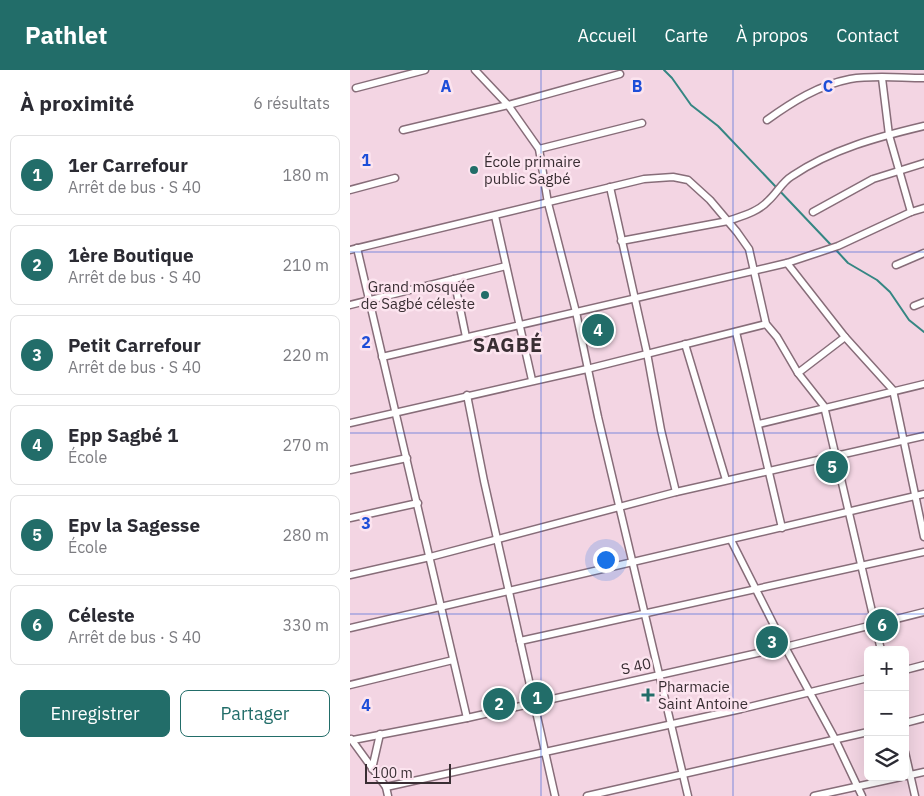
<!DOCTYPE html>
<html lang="fr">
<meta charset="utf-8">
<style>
:root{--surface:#fff;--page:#f2f2f3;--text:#2b2b33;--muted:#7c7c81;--line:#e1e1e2;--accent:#226d69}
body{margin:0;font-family:"IBM Plex Sans",sans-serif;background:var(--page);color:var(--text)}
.controls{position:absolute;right:15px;bottom:15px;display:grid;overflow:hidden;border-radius:8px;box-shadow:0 5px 20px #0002}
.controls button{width:45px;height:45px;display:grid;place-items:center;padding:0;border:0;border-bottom:1px solid var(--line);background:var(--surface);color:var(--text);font:25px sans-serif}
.scale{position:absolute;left:15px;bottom:12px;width:86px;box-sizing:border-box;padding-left:5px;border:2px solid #392e33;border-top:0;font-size:14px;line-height:18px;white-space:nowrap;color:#392e33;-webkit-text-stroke:4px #fce4ef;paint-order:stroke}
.you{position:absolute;left:255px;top:489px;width:18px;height:18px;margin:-12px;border:4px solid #fff;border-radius:50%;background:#1a73e8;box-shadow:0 0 0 8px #1a73e833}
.badge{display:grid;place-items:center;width:32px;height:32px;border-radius:50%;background:var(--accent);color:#fff;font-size:16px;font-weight:700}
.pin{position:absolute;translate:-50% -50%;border:2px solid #fff;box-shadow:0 1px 5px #0006}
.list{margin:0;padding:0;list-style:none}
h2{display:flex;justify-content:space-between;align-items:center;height:65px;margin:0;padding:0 20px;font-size:21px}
h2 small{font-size:16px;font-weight:400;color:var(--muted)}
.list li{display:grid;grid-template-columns:32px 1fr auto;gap:15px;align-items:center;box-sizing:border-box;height:80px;margin:0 10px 10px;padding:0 10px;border:1px solid var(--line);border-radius:8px}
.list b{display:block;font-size:19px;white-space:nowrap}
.list p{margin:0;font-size:16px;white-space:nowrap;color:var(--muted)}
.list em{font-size:16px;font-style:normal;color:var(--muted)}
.actions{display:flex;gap:10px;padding:15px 20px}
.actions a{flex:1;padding:11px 0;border:1px solid var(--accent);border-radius:8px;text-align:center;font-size:18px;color:var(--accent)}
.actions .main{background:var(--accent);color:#fff}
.icon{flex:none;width:28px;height:28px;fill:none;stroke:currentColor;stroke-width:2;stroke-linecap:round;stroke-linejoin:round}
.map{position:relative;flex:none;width:574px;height:726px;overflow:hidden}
header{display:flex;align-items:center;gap:30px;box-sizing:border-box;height:70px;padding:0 25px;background:var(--accent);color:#fff}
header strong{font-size:24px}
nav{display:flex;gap:28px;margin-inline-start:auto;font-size:18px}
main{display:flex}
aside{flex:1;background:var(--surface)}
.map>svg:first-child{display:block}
</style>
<header>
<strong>Pathlet</strong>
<nav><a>Accueil</a><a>Carte</a><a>À propos</a><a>Contact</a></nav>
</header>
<main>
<aside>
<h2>À proximité<small>6 résultats</small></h2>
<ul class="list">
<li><span class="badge">1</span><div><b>1er Carrefour</b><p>Arrêt de bus · S 40</p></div><em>180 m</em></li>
<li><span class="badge">2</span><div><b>1ère Boutique</b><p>Arrêt de bus · S 40</p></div><em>210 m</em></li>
<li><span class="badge">3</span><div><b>Petit Carrefour</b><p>Arrêt de bus · S 40</p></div><em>220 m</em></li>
<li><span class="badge">4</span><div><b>Epp Sagbé 1</b><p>École</p></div><em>270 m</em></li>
<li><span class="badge">5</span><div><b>Epv la Sagesse</b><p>École</p></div><em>280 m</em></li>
<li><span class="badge">6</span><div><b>Céleste</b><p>Arrêt de bus · S 40</p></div><em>330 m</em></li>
</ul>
<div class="actions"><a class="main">Enregistrer</a><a>Partager</a></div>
</aside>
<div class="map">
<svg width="574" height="726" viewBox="0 0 574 726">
<rect width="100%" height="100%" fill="#f3d5e3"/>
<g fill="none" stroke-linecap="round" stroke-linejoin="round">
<g stroke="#358683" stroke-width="2">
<path d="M314,0l8,8 19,27 27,21 114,120"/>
<path d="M486,180l12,13 29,17 13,12 19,28 15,12"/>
</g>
<defs>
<g id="minor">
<path d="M125,0l33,35 31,44 9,54 28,109 22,105 90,379"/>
<path d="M532,8l7,57 22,77"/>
<path d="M6,18l69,-18"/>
<path d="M417,50c25,-18 52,-35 83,-41 24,-4 50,-1 74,-1"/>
<path d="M53,60l105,-25 112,-31"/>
<path d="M189,79l103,-26"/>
<path d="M260,117l37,166 14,77 15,62"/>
<path d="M0,120l45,-12"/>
<path d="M463,142l60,-33 51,-16"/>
<path d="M145,146l37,164"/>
<path d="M271,171l107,-20c14,-5 30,-9 40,-20 9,-8 14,-19 24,-25 40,-27 86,-39 132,-50"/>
<path d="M7,178l110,470"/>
<path d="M0,180l294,-71 29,-2 15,3 22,20 27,32 12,17 17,75 11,13 21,36 26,33 57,244"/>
<path d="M437,193l58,74 48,53 31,147"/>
<path d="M546,195l28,-12"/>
<path d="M104,209l12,58"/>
<path d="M0,235l156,-39"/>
<path d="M564,236l10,-4"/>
<path d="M386,262l46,196"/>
<path d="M335,274l41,136"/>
<path d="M32,287l405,-94 51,-17 73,-34 13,-4"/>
<path d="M448,303l47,-36"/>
<path d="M117,325l17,86 71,315"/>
<path d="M0,353l237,-54 179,-45"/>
<path d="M409,354l165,-40"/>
<path d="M0,400l57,-12"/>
<path d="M0,448l68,-15"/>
<path d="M381,470l54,107 50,92 27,57"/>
<path d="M0,505l80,-18 246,-65 248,-56"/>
<path d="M0,558l574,-134"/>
<path d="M170,571l404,-89"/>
<path d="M555,600l19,-5"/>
<path d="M0,615l103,-25"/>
<path d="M555,653l19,-5"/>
<path d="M1,669l35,48 2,9"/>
<path d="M3,670l114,-22 318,-71 139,-35"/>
<path d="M555,682l10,44"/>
<path d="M22,699l8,-35"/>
<path d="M556,706l18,-4"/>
<path d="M36,717l355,-78 127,-31"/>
<path d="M237,726l281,-64"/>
<path d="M464,726l87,-19"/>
</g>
</defs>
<use href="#minor" stroke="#876d79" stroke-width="9"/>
<use href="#minor" stroke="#fff" stroke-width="6"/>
</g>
<path fill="none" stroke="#1d4ed8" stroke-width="1" stroke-opacity="0.55" d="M191,0v726M383,0v726M0,182h574M0,363h574M0,544h574"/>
<g fill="#226d69" stroke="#fce4ef" stroke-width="2">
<circle cx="124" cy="100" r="5"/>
<circle cx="135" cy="225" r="5"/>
<path d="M295.5 617.5h5v5h5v5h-5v5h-5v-5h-5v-5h5z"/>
</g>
<g text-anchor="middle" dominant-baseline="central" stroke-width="5" stroke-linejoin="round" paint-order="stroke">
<g font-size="15" fill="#392e33" stroke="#fce4ef" text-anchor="start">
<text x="134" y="91">École primaire<tspan x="134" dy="17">public Sagbé</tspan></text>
<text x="125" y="216" text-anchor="end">Grand mosquée<tspan x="125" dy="17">de Sagbé céleste</tspan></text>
<text x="308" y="616">Pharmacie<tspan x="308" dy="17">Saint Antoine</tspan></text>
</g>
<g font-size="15" fill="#392e33" stroke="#fce4ef">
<text transform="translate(286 596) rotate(-13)">S 40</text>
</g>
<g font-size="20" font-weight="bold" letter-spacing="1" fill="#392e33" stroke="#fce4ef">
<text x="158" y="274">SAGBÉ</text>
</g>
</g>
<g font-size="16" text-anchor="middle" font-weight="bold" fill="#1d4ed8" stroke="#fce4ef" stroke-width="5" stroke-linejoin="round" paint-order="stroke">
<text x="96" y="22">A</text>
<text x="287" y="22">B</text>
<text x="478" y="22">C</text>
<text x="16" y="96">1</text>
<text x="16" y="278">2</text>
<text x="16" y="459">3</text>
<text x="16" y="641">4</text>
</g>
</svg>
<div class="controls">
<button>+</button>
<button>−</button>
<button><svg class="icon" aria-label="layers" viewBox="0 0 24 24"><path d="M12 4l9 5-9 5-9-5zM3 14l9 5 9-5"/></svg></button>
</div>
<div class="scale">100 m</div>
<div class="you"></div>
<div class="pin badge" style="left:187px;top:628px">1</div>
<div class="pin badge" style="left:149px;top:634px">2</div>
<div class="pin badge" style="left:422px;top:572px">3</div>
<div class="pin badge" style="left:248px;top:260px">4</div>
<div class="pin badge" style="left:482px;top:397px">5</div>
<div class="pin badge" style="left:532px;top:555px">6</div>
</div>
</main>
